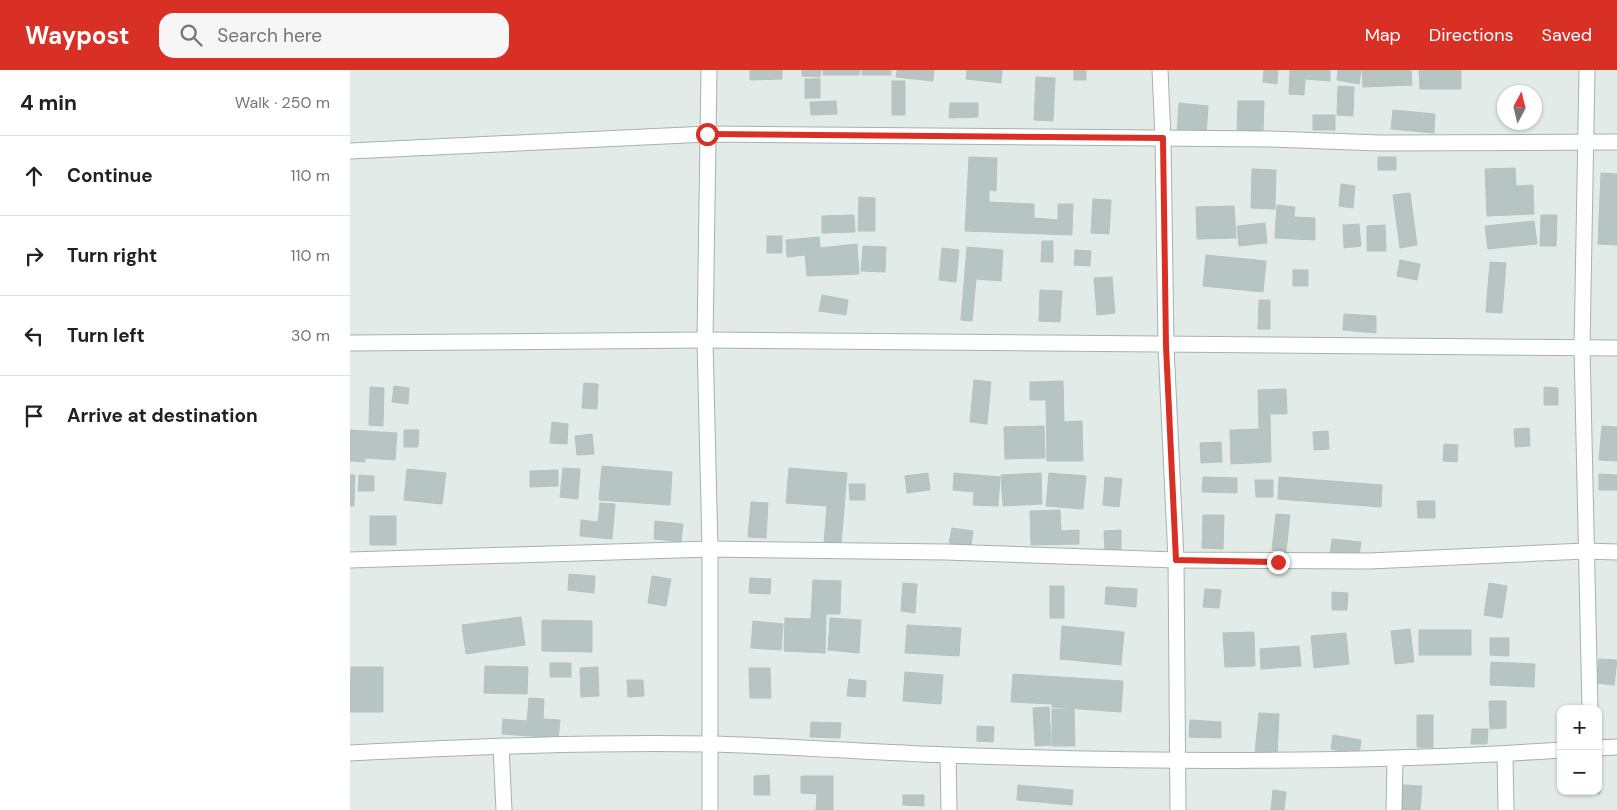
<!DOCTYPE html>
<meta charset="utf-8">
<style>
:root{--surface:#fff;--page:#f6f6f6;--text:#202124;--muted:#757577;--line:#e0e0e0;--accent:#d93025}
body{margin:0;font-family:"DM Sans",sans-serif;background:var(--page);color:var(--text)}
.controls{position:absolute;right:15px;bottom:15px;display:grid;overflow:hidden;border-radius:10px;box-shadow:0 1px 4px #0004}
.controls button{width:45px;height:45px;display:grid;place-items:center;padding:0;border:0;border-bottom:1px solid var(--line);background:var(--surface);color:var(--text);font:25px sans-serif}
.compass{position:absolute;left:1147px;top:15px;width:45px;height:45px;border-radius:50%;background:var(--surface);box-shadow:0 1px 4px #0004;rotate:7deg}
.stop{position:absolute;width:15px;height:15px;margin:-11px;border:4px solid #d93025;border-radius:50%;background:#fff}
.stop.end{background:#d93025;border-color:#fff;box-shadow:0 1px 5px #0008}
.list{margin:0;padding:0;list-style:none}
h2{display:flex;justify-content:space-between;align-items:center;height:65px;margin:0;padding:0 20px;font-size:21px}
h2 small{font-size:16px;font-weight:400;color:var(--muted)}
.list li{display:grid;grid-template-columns:32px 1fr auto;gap:15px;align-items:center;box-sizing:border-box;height:80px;padding:0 20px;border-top:1px solid var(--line)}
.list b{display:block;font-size:19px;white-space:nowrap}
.list em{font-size:16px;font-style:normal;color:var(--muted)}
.icon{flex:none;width:28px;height:28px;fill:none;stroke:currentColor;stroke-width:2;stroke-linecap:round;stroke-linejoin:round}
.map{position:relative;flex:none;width:1267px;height:740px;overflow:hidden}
header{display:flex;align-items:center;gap:30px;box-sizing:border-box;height:70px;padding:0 25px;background:var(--accent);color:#fff}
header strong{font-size:24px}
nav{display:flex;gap:28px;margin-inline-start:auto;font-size:18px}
.search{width:350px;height:45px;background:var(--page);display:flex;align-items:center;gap:12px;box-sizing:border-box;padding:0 18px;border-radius:15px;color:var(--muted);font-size:19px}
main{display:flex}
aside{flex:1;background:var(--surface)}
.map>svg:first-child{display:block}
</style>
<header>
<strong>Waypost</strong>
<div class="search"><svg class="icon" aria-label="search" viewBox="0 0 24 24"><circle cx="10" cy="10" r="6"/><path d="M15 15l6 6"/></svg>Search here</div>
<nav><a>Map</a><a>Directions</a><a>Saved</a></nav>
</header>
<main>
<aside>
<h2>4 min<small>Walk · 250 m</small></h2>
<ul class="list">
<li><svg class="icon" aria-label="ahead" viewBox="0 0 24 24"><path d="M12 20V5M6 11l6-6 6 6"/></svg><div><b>Continue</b></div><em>110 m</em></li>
<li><svg class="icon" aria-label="right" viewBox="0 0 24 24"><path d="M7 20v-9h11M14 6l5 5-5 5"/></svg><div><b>Turn right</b></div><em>110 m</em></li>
<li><svg class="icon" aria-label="left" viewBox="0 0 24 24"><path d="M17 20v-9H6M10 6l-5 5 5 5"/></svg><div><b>Turn left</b></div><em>30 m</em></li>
<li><svg class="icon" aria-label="arrive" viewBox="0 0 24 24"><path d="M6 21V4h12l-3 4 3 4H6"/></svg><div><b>Arrive at destination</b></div></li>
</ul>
</aside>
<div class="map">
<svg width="1267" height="740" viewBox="0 0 1267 740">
<rect width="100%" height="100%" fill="#e2ebe8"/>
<g fill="#b7c5c2" stroke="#b5c4c0">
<path d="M400,0h32v9l-32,1z"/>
<path d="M452,0h19l-1,7 -18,-1z"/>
<path d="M473,0h37l-1,5h-36z"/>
<rect x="512" y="0" width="29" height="5"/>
<path d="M547,0h37l-1,11 -37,-4z"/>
<path d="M617,0h35l-1,13 -35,-4z"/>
<rect x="724" y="0" width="12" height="10"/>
<path d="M914,0h14l-1,14 -14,-2z"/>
<path d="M940,0h40v11l-25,-2 -1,16 -15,-1z"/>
<path d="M988,0h23l-2,14 -22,-4z"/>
<path d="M1012,0h49l1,15 -49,2z"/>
<path d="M1069,0h42v19h-41z"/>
<path d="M686,7l19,1 -2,43 -19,-1z"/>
<rect x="455" y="9" width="15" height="19"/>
<rect x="542" y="11" width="13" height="34"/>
<path d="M988,16l16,1 -1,29 -16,-1z"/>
<path d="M486,31l1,13 -26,1 -1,-13z"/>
<path d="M888,31h26l-1,30 -26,-1z"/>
<path d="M600,33h28v14l-29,1z"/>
<path d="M829,33l29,3 -2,31 -29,-2z"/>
<path d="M1043,40l42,4 -1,19 -43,-4z"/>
<rect x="963" y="45" width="22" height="15"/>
<path d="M619,87l28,1 -1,33 -7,-1v12l45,2v14l24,2v-16h15l-1,31 -107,-4z"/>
<rect x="1028" y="87" width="18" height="13"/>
<path d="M1165,98l1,18 17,-1 1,29 -47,2 -2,-47z"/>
<path d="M902,99l24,1 -1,39 -24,-1z"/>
<path d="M1251,103l16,1v71l-19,-1z"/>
<path d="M991,114l14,2 -2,22 -14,-2z"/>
<path d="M1060,123l7,52 -17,3 -7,-53z"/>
<path d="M509,127l16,1v33h-17z"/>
<path d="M743,129l18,1 -2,34 -18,-1z"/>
<path d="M927,135l18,2 -1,10 21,1v22l-40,-2z"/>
<path d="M884,136l2,32 -39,1 -1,-32z"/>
<path d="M504,145l1,17 -33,1v-17z"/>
<path d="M1191,145h16l-1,31h-16z"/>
<path d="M1184,151l3,23 -49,5 -3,-23z"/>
<path d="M915,153l2,20 -28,3 -2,-20z"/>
<path d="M1009,154l2,22 -17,2 -1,-23z"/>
<path d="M1035,155l1,26h-19v-25z"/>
<rect x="417" y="166" width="15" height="17"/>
<path d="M469,167l1,11 37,-4 2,30 -52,2 -2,-21 -18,2 -1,-17z"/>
<path d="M692,171h11v21h-12z"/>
<path d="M513,176l23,1 -1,25 -24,-1z"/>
<path d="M617,177l36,3 -2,31 -25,-2 -4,42 -11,-1z"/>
<path d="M592,178l17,2 -3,32 -17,-2z"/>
<path d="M725,180l16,1 -1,15 -16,-1z"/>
<path d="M856,185l60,6 -3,31 -60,-6z"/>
<path d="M1050,190l20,4 -3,16 -20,-4z"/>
<path d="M1140,192l16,1 -4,50 -16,-1z"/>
<rect x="943" y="200" width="15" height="16"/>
<path d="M762,207l3,36 -18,2 -3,-37z"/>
<path d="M690,220l22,1 -2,31 -21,-1z"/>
<path d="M472,225l26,5 -2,15 -27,-4z"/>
<path d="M909,230h11v29h-12z"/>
<path d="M994,244l32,2v17l-33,-3z"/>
<path d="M624,310l17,2 -4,42 -17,-2z"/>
<path d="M713,311l1,41 18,-1 1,40h-36l-1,-61h-16v-18z"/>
<path d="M234,313l14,1 -1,25 -15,-1z"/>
<path d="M44,316l15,2 -1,16 -16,-2z"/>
<path d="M20,317l14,1 -1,38 -14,-1z"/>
<path d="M1194,317l14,1v17h-14z"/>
<path d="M936,319l1,25h-17l1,48 -40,2 -1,-34 29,-1 -1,-39z"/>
<path d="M202,352l16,2 -1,20 -17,-1z"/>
<path d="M694,356l1,32 -40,1 -1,-32z"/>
<path d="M1252,356l15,1v34l-18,-1z"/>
<path d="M1179,358l1,18 -15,1 -1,-18z"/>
<path d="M0,360l47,3 -2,27 -30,-2v4l-15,-1z"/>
<path d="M54,360h15l-1,17h-14z"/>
<path d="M978,361l1,18 -15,1 -1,-18z"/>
<path d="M242,364l2,20 -17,1 -2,-19z"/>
<path d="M871,372l1,20 -21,1 -1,-20z"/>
<path d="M1094,374l14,1 -1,17 -14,-1z"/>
<path d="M252,396l70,6 -2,33 -71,-5z"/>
<path d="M213,398l17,1 -2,30 -18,-2z"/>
<path d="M439,398l58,5 -6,72 -17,-2 3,-37 -41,-3z"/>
<path d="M57,399l39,4 -4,31 -38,-4z"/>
<path d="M208,400v16l-28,1v-16z"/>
<path d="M578,403l2,17 -23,3 -2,-17z"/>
<path d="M604,403l46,4 -2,29 -25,-1 1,-13 -21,-2z"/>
<path d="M691,403l1,31 -39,2 -2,-31z"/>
<path d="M699,403l37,3 -3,33 -37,-3z"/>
<path d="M1249,404l18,1v15h-18z"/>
<path d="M0,405h5l-1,31h-4z"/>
<path d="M9,405l15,1v15h-16z"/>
<path d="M755,407l17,2 -3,28 -16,-2z"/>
<path d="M853,407l34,1v15l-35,-1z"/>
<path d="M929,407l103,8 -1,22 -103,-8z"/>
<path d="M905,410h18v17h-17z"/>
<path d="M499,414h16v16h-15z"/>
<path d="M1067,431h18v17h-17z"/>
<path d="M401,432l17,1 -2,35 -18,-1z"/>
<path d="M250,433l15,1 -3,35 -32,-3 1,-16 17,2z"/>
<path d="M710,440l1,21 18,-1v14l-48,1 -1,-34z"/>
<path d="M926,444l14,1 -4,37 -14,-2z"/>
<path d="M853,445h21l-1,34 -21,-1z"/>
<rect x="20" y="446" width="26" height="29"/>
<path d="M305,451l28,3 -2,18 -27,-3z"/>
<path d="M602,458l21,3 -2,15 -22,-3z"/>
<path d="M771,460v20h-16l-1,-19z"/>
<path d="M982,469l29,3 -2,15 -29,-3z"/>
<path d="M219,504l26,2 -1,17 -26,-3z"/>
<path d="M302,506l19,3 -5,27 -18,-3z"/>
<path d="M400,508l21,1 -1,15 -21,-1z"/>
<path d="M463,510l28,1 -1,33h-14l-1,39 -41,-2 1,-33 26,1z"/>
<path d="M553,513l14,1 -2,29 -14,-2z"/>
<path d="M1139,513l18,3 -5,32 -18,-3z"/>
<rect x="700" y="516" width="14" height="32"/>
<path d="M756,517l31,2 -1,18 -31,-3z"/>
<path d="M855,519l16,1 -2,18 -16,-1z"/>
<path d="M982,522l16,1 -1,17h-15z"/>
<path d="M171,547l4,28 -59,9 -4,-29z"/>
<path d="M480,548l31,2 -2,33 -31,-3z"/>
<path d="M192,550l50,1v31l-50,-1z"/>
<path d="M403,551l30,3 -2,26 -30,-2z"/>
<path d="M557,555l54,3 -2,28 -54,-3z"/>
<path d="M712,556l62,6 -3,33 -61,-6z"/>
<path d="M1060,559l4,33 -19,2 -4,-33z"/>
<rect x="1069" y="560" width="52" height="25"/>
<path d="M904,562l1,34 -30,1 -2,-34z"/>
<path d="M996,563l3,31 -35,4 -3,-32z"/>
<path d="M1140,568h19v18l-19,-1z"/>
<path d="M949,576l2,20 -40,3 -1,-20z"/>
<path d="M1249,589l18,1 -3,25 -18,-2z"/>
<path d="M1141,592l44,2 -1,23 -44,-2z"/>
<rect x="200" y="593" width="21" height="14"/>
<path d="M135,596l43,1 -1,27 -43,-1z"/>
<path d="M1,597h32v45h-33z"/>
<path d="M248,597l1,29 -18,1 -1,-29z"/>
<path d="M399,598h21l1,30h-21z"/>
<path d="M555,602l38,3 -2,29 -38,-3z"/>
<path d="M663,604l110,7 -2,31 -69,-5v-3l-41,-2z"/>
<path d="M499,609l17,2 -1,16 -18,-1z"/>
<path d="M277,610h16l1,16 -16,1z"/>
<path d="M179,628l15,1 -1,20 17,1 -2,18 -56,-4 1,-15 24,2z"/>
<path d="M1139,631h17v27l-16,1z"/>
<path d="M699,637l2,38 -16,1 -2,-38z"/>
<path d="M702,639h22l1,37h-23z"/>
<path d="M909,643l20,1 -2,41 -22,-2z"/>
<path d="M1067,645h16v33l-16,-1z"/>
<path d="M840,650l31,2v16l-32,-1z"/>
<path d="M461,652l30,1 -1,15 -30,-1z"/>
<path d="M627,656l17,1 -1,15 -16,-1z"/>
<path d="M1122,659h16l-1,15h-16z"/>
<path d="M983,665l28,5 -2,14 -28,-5z"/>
<path d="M419,705l1,20h-16v-19z"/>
<path d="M451,706h32v34h-17l1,-16 -16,-1z"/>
<path d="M1248,706h3l-1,18 -15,-1 13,-2z"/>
<path d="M668,715l55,5 -1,15 -55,-5z"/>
<path d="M1053,715l19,1 -2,24h-19z"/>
<path d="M923,720l13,2 -2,18h-13z"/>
<path d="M553,725h21v11l-21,-1z"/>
</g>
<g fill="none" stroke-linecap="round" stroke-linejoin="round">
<defs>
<g id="street">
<path d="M359,0l-4,270 5,209v261"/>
<path d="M810,0l3,68 3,208 10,214 2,250"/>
<path d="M1237,0l-5,278 8,361"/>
<path d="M0,81l357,-17 563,5 110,4 237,-1"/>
<path d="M0,273l355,-3 912,8"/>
<path d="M0,490l360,-11 236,3 230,8 194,1 215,-10 32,1"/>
<path d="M151,676l3,64"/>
<path d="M1248,678l19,-1"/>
<path d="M0,683c120,-6 239,-11 359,-9 79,2 158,8 237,11 204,7 411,9 615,-5"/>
<path d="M1155,684l1,56"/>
<path d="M598,685l1,55"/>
<path d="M1044,740l1,-51"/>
</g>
</defs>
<use href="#street" stroke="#a5b2b0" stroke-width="17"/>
<use href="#street" stroke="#fff" stroke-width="15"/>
</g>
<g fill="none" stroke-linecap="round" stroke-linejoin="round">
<path stroke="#d93025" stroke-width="6" d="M357,64l456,4 3,208 10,214 102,2"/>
</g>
</svg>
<div class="controls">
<button>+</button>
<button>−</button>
</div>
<svg class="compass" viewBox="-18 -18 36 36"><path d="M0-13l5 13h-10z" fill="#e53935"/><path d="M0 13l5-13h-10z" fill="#757577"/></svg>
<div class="stop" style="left:357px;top:64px"></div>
<div class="stop end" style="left:928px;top:492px"></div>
</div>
</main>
